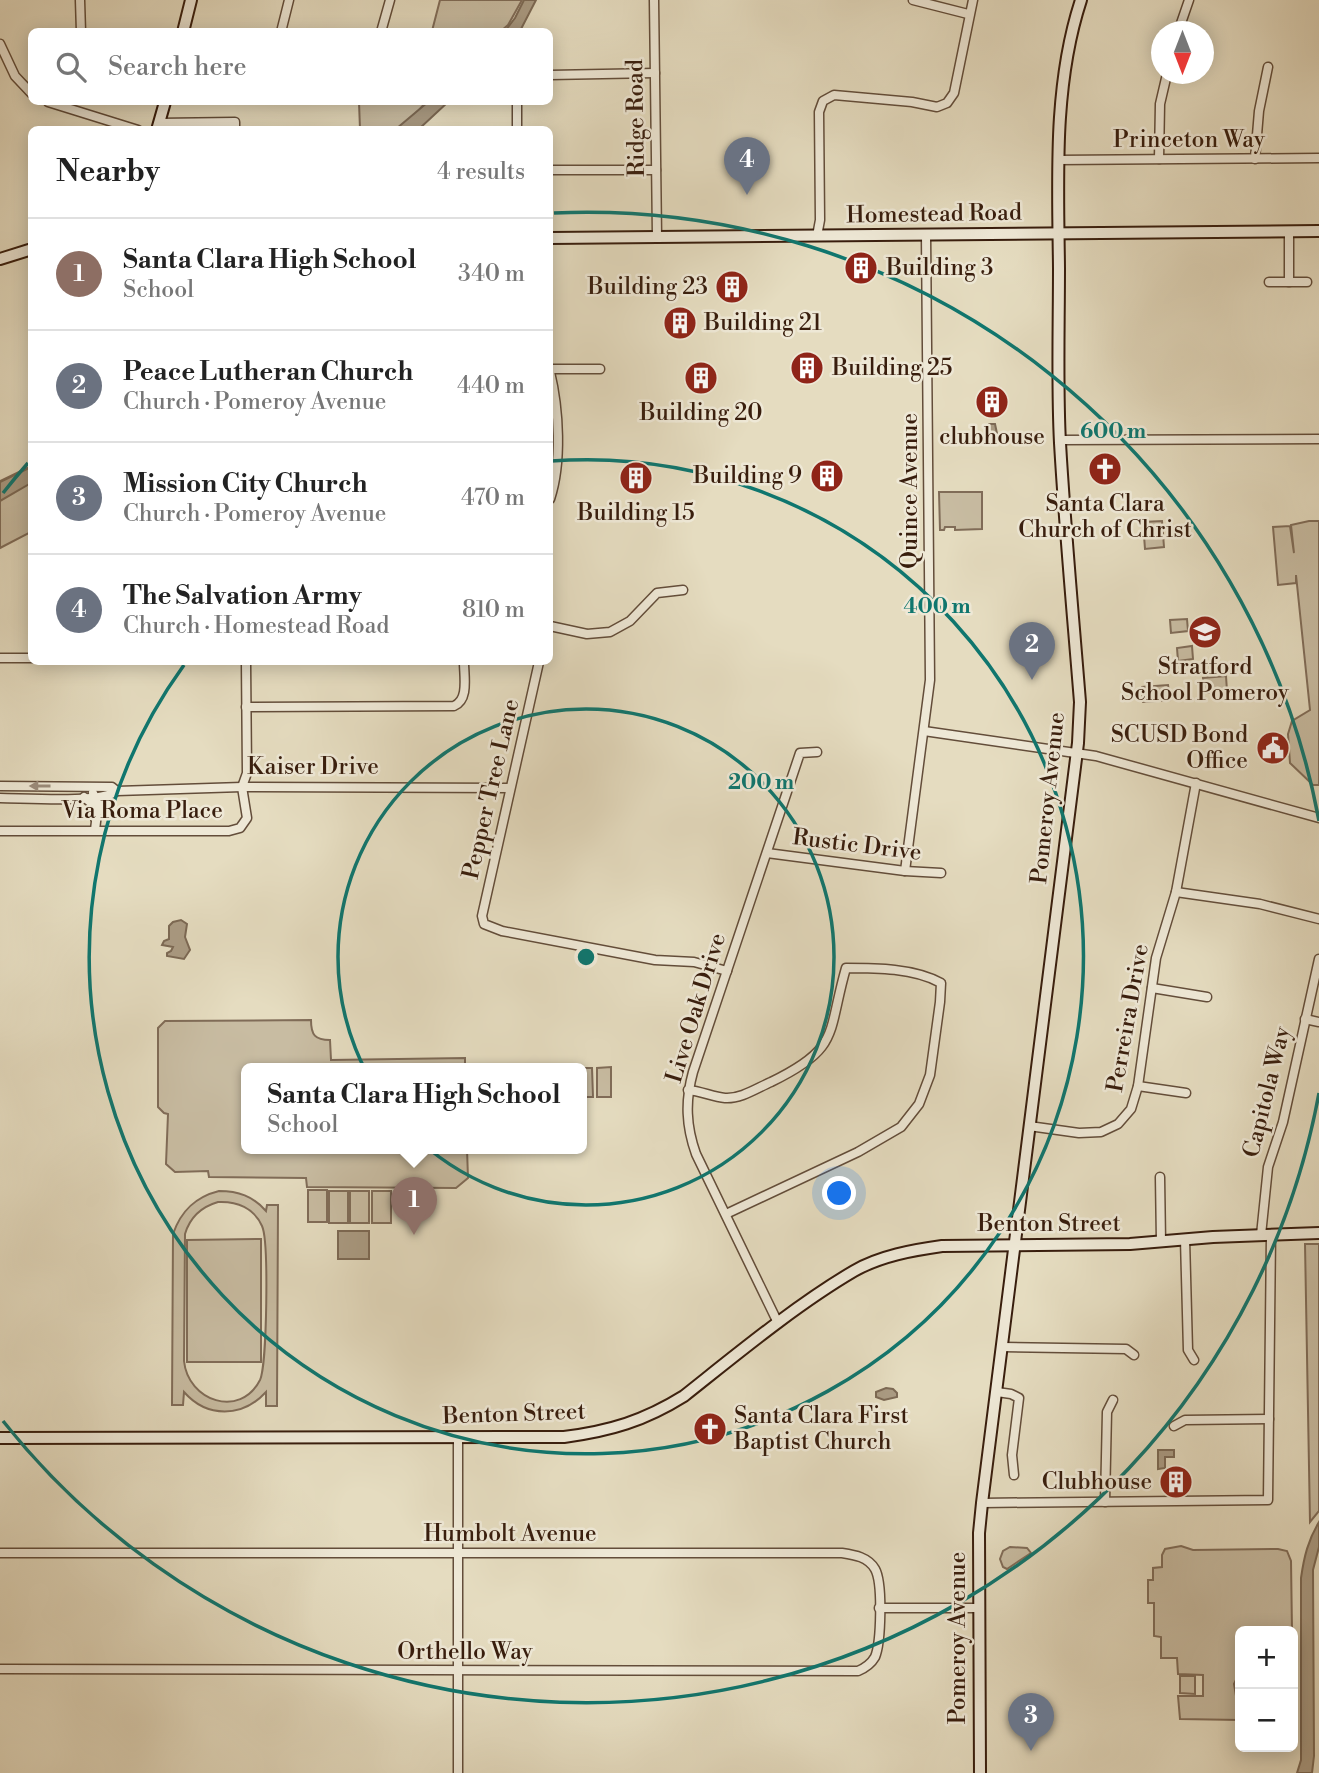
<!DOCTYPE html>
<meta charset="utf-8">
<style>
:root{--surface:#fff;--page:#f2f2f2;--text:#222;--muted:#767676;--line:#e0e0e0;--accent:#b45309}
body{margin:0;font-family:"Libre Bodoni",serif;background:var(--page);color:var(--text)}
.controls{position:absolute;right:21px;bottom:21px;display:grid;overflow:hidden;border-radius:10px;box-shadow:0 4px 18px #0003}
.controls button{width:63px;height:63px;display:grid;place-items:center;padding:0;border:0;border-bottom:2px solid var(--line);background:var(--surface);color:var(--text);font:35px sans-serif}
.compass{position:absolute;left:1151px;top:21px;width:63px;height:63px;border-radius:50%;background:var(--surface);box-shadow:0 4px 18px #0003;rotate:180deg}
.you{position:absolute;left:840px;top:1194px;width:24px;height:24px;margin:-18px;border:5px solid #fff;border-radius:50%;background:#1a73e8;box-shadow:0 0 0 10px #1a73e833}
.badge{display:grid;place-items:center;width:46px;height:46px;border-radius:50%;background:var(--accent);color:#fff;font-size:23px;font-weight:700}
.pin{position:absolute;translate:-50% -58px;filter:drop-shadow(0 2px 4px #0008)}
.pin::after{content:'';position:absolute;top:37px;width:24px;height:21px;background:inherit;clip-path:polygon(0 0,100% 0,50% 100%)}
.popup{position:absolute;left:241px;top:1063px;width:346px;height:91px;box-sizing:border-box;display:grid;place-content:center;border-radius:10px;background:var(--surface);filter:drop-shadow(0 2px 5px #0005);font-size:23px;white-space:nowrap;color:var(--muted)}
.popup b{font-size:26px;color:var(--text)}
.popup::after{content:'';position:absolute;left:50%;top:100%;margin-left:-14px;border:14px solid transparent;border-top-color:var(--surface)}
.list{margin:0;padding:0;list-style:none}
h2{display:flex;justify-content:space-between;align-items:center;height:91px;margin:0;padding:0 28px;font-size:30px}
h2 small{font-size:23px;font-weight:400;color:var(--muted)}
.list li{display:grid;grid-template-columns:46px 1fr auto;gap:21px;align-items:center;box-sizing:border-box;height:112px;padding:0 28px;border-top:2px solid var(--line)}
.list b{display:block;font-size:26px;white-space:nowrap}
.list p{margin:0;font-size:23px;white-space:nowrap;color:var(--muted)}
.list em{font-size:23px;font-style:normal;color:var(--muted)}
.icon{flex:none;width:38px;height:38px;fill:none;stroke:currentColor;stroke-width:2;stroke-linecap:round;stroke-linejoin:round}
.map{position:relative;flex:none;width:1319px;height:1773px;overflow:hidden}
.search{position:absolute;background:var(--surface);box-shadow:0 4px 18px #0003;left:28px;top:28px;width:525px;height:77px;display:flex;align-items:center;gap:18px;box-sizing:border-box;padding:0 24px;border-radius:10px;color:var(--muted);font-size:26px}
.panel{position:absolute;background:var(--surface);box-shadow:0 4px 18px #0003;left:28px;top:126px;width:525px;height:539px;border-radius:10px}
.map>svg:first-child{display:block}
</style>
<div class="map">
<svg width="1319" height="1773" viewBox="0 0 1319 1773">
<rect width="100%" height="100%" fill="#e5dcc0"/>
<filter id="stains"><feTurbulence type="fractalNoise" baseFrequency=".00286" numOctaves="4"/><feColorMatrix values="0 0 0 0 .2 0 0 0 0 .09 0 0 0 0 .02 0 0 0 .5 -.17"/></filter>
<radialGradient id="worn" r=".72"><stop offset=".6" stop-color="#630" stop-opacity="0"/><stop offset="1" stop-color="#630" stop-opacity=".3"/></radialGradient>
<g fill="#c8bca2" stroke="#806c58" stroke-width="2" fill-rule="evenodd">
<path d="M440,0h82l-14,25 -7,6h-69z"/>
<path d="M359,102h67l-24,28 -42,-1z"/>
<path d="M31,466v66l-31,16v-67z"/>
<path d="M939,492h43v37l-27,1v-3h-10l-1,3h-4z"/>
<path d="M1162,521l2,26 -19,2 -2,-27z"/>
<path d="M1309,521h10v264h-6l-23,-22 -2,-29 4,-13 18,-11 -14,-135v8l-18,2 -5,-58 17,-1 4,27 -3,-28z"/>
<path d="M1187,619l1,12 -17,2 -1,-13z"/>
<path d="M1192,646l1,13 -15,2 -1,-13z"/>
<path d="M1226,676l1,15 -23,2 -1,-15z"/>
<path d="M1168,685l2,15 -27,2 -1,-15z"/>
<path d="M311,1020c0,15 4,20 19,20l1,20 134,-2v11h-219v80h221l1,29 -12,10 -149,-1 -1,-9 -97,-1 -1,-6 -33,1 -9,-8 2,-50 -4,-1 -6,-6v-79l7,-7z"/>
<path d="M611,1067v30h-14v-29z"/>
<path d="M579,1068h13l1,29h-11v-28z"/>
<rect x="308" y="1190" width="19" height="32"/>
<path d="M219,1191c19,0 34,5 47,20l1,-6h11l-1,201h-11v-14c-24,26 -59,26 -82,0l-1,13h-11l1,-171c8,-23 22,-37 46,-43zM218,1202c19,-1 36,6 44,24 7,15 5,139 -2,154 -20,39 -72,21 -76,-19l1,-127c5,-17 16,-27 33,-32z"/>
<rect x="329" y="1191" width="19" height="32"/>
<rect x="350" y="1191" width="19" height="32"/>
<rect x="372" y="1191" width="19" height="32"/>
<path d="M261,1239v123h-74v-122z"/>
<path d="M1305,1244h14v267l-9,11z"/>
<path d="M1181,1546l12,4 85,-1 9,2 4,10 1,70h-52v41l-6,12 6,36 -60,-1 -2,-23h25v-21l-25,-1 -1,-16h-16v-21l-7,-1v-33h-6v-23h5v-12l9,-1v-12l3,-6z"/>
<path d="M1010,1547l17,1 4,5 -24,16 -4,-2 -3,-8 3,-8z"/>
<path d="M1180,1676h15v18l-15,-1z"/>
</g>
<g fill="#aa9b83" stroke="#7c6954" stroke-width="2">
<path d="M524,0h12l-16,31h-15l10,-13z"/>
<path d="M428,102h20l-29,27h-23z"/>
<path d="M989,424h6l4,19h-12z"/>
<path d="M31,467v16l-31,18v-19z"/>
<path d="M181,920l6,4 -2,13 5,13 -6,9 -17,-3v-3l4,-2 2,-4 -11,-2 2,-4 5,-2v-13l4,-4z"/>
<rect x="338" y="1231" width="31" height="28"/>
<path d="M886,1388l7,1 4,4v4l-13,3 -8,-3v-5z"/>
<path d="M1158,1450h16v7h-9v11l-7,1z"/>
<path d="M1319,1522v25l-6,23 1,186 -2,17h-15l4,-13v-182c3,-21 7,-38 18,-56z"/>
</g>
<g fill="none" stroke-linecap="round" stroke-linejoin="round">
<defs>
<g id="street">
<path d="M80,0l1,32"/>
<path d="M654,0l3,236"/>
<path d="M913,0l55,14"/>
<path d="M281,32l8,-32"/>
<path d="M381,32l9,-32"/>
<path d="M1178,32l11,-32"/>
<path d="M0,44l15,32 17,18"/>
<path d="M550,75l105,-2"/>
<path d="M48,102l90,28"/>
<path d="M159,123l76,-1v8"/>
<path d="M517,130v-28"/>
<path d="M1159,159l1,-55 7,-30"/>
<path d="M1255,159l4,-48 9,-44"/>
<path d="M1058,160l261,-2"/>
<path d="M550,170h106"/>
<path d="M1289,231v51h18"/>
<path d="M817,236l3,-16 -1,-108 4,-11 11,-6 78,7 25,5 10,-4 7,-10 19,-93"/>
<path d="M1269,282h20"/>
<path d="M550,369h50"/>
<path d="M550,372c9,37 12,91 0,127"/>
<path d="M1060,440l259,-1"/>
<path d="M550,626l37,8 23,-2 20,-11 27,-28 26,-3"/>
<path d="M0,658h32"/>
<path d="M539,662l-57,254 2,8 18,7 153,29 39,2 33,9"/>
<path d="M246,707l208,-1c15,-6 10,-29 10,-44"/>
<path d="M924,731l172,25 223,62"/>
<path d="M0,786l112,1 5,4"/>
<path d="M242,787l5,-14 -1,-111"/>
<path d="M93,793l5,12 -3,25"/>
<path d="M84,797l7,6 4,15"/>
<path d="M0,798c24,0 100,6 117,-7l125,-4 267,1"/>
<path d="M0,831h229l11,-3 7,-10 -5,-31"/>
<path d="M767,853l138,18 36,2"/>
<path d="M905,871l25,-191 -4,-445"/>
<path d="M1176,892l84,12 59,15"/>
<path d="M1152,988l55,9"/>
<path d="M1305,1019l14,3"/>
<path d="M1138,1086l48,7"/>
<path d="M688,1090c13,1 25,7 37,8 16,1 32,-10 46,-16 70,-34 56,-48 75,-114 30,0 68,0 95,15l-1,19 -10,73 -11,29 -18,23 -43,25 -132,62"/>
<path d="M1029,1126l50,7 22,-1 17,-8 13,-15 7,-23 18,-128 20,-66 20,-109"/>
<path d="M1160,1177l1,65"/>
<path d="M1261,1235l7,-68 15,-45 36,-163"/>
<path d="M1185,1239l3,111 6,10"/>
<path d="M778,1323l-82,-169c-10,-28 -11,-53 -3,-82l107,-319 17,-1"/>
<path d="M1003,1347l123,2 8,6"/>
<path d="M997,1392l14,2 8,4 -7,57 2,20"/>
<path d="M1174,1426l11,-6 84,-1"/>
<path d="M1105,1502l2,-90 6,-12"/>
<path d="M982,1503l286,-3 3,-265"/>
<path d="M0,1553h842c13,2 26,4 33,16 8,14 6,74 0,88 -4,7 -10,11 -17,14l-858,-2"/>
<path d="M879,1608h100"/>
<path d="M458,1773v-335"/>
</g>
<g id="secondary">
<path d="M183,32l8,-32"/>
<path d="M157,130l8,-28"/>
<path d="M550,238l769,-7"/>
<path d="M0,259l32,-10"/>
<path d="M0,1438l564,-1c46,-6 80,-16 120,-41 53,-42 112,-91 170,-125 26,-15 59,-21 88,-25l188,-2 83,-7 106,-4"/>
<path d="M980,1773l-1,-240 3,-30 96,-760 2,-41c-7,-87 -15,-173 -20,-259 -3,-58 -1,-117 -1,-175 -1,-89 -6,-183 22,-268"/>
</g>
</defs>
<use href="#street" stroke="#634d3a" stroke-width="11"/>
<use href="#secondary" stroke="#381d0d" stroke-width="14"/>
<use href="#street" stroke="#eee8d6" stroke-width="8"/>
<use href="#secondary" stroke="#eee8d6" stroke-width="10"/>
</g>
<defs><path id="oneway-solid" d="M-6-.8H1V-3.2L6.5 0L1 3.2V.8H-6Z" transform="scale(1.75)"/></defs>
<use fill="#9c8d7c" href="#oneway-solid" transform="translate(40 786) rotate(180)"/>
<g fill="none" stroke="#0f766e" stroke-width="3.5">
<circle cx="586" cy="957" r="248"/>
<path d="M551 461A497 497 0 1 1 184 665"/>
<path d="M1319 1093A745 745 0 0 1 3 1421M3 493A745 745 0 0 1 28 463M554 213A745 745 0 0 1 1319 821"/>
</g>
<defs>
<symbol id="building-disc" viewBox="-11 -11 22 22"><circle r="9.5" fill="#8f2418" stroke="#eee8d6"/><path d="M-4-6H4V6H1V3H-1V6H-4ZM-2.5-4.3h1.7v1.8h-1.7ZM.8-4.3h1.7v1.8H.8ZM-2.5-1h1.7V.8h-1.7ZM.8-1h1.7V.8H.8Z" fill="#fff"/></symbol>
<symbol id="church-disc" viewBox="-11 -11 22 22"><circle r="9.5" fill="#8f2418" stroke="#eee8d6"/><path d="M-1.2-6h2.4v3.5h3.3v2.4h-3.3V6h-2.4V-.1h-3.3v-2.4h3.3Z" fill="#fff"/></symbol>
<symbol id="school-disc" viewBox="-11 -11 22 22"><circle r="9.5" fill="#8f2418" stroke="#eee8d6"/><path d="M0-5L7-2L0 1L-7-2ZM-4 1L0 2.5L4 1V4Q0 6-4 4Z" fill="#fff"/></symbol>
<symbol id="civic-disc" viewBox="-11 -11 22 22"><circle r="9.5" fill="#8f2418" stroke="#eee8d6"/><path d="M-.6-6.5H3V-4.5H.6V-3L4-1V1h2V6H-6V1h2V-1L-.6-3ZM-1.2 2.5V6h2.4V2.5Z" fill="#fff"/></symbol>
</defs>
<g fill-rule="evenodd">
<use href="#building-disc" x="842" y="249" width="38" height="38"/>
<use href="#building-disc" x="713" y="268" width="38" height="38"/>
<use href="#building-disc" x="661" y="304" width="38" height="38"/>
<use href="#building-disc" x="788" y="349" width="38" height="38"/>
<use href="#building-disc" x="682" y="359" width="38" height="38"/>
<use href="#building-disc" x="973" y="383" width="38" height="38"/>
<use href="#church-disc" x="1086" y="450" width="38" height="38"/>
<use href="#building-disc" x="808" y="457" width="38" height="38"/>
<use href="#building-disc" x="617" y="459" width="38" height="38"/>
<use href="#school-disc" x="1186" y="613" width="38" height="38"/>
<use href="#civic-disc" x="1254" y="729" width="38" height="38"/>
<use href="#church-disc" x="691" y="1410" width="38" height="38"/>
<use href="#building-disc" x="1157" y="1463" width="38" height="38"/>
</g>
<g text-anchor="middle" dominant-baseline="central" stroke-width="5" stroke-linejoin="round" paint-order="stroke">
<g font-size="23" fill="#381d0d" stroke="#eee8d6">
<text transform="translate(636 118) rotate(-91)">Ridge Road</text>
<text x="1189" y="140">Princeton Way</text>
<text transform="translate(934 214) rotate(-1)">Homestead Road</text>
<text transform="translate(910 491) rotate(-90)">Quince Avenue</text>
<text x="313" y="767">Kaiser Drive</text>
<text transform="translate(491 789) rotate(-77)">Pepper Tree Lane</text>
<text transform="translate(1048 798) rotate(-84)">Pomeroy Avenue</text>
<text x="142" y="811">Via Roma Place</text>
<text transform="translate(857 845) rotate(7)">Rustic Drive</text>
<text transform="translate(696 1008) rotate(-73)">Live Oak Drive</text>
<text transform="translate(1128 1018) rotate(-80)">Perreira Drive</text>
<text transform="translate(1267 1092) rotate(-76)">Capitola Way</text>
<text x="1049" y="1224">Benton Street</text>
<text transform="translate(514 1414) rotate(-2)">Benton Street</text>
<text x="510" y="1534">Humbolt Avenue</text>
<text transform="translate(958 1638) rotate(-90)">Pomeroy Avenue</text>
<text x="465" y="1652">Orthello Way</text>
</g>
<g font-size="23" fill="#381d0d" stroke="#eee8d6">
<text x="886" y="268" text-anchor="start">Building 3</text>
<text x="708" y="287" text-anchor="end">Building 23</text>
<text x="704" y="323" text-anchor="start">Building 21</text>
<text x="832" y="368" text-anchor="start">Building 25</text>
<text x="701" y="413">Building 20</text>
<text x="992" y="437">clubhouse</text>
<text x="802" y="476" text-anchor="end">Building 9</text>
<text x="1105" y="504">Santa Clara<tspan x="1105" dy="26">Church of Christ</tspan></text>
<text x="636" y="513">Building 15</text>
<text x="1205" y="667">Stratford<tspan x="1205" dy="26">School Pomeroy</tspan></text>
<text x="1248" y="735" text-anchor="end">SCUSD Bond<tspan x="1248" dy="26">Office</tspan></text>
<text x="734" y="1416" text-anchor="start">Santa Clara First<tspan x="734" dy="26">Baptist Church</tspan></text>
<text x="1152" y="1482" text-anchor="end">Clubhouse</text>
</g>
</g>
<circle cx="586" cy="957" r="10" fill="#0f766e" stroke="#eee8d6" stroke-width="3.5"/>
<g font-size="21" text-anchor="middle" font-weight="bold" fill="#0f766e" stroke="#eee8d6" stroke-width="5" stroke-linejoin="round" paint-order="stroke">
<text x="1113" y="438">600 m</text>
<text x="937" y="613">400 m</text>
<text x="761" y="789">200 m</text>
</g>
<rect width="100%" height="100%" filter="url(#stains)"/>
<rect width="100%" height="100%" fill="url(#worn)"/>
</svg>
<div class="controls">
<button>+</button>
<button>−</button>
</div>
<svg class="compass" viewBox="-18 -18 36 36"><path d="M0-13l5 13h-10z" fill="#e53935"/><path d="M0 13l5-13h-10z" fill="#767676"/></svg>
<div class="you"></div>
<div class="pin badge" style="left:414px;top:1235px;background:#8d6e63">1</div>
<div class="popup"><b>Santa Clara High School</b>School</div>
<div class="pin badge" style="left:1032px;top:680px;background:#6b7280">2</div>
<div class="pin badge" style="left:1031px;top:1751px;background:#6b7280">3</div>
<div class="pin badge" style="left:747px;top:195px;background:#6b7280">4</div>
<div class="search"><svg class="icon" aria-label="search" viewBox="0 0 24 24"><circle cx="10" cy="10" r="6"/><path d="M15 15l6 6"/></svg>Search here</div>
<section class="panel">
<h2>Nearby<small>4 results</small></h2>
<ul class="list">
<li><span class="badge" style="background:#8d6e63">1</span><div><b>Santa Clara High School</b><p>School</p></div><em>340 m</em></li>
<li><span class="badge" style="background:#6b7280">2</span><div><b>Peace Lutheran Church</b><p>Church · Pomeroy Avenue</p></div><em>440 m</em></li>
<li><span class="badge" style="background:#6b7280">3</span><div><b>Mission City Church</b><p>Church · Pomeroy Avenue</p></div><em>470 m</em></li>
<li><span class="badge" style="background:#6b7280">4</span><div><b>The Salvation Army</b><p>Church · Homestead Road</p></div><em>810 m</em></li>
</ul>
</section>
</div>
